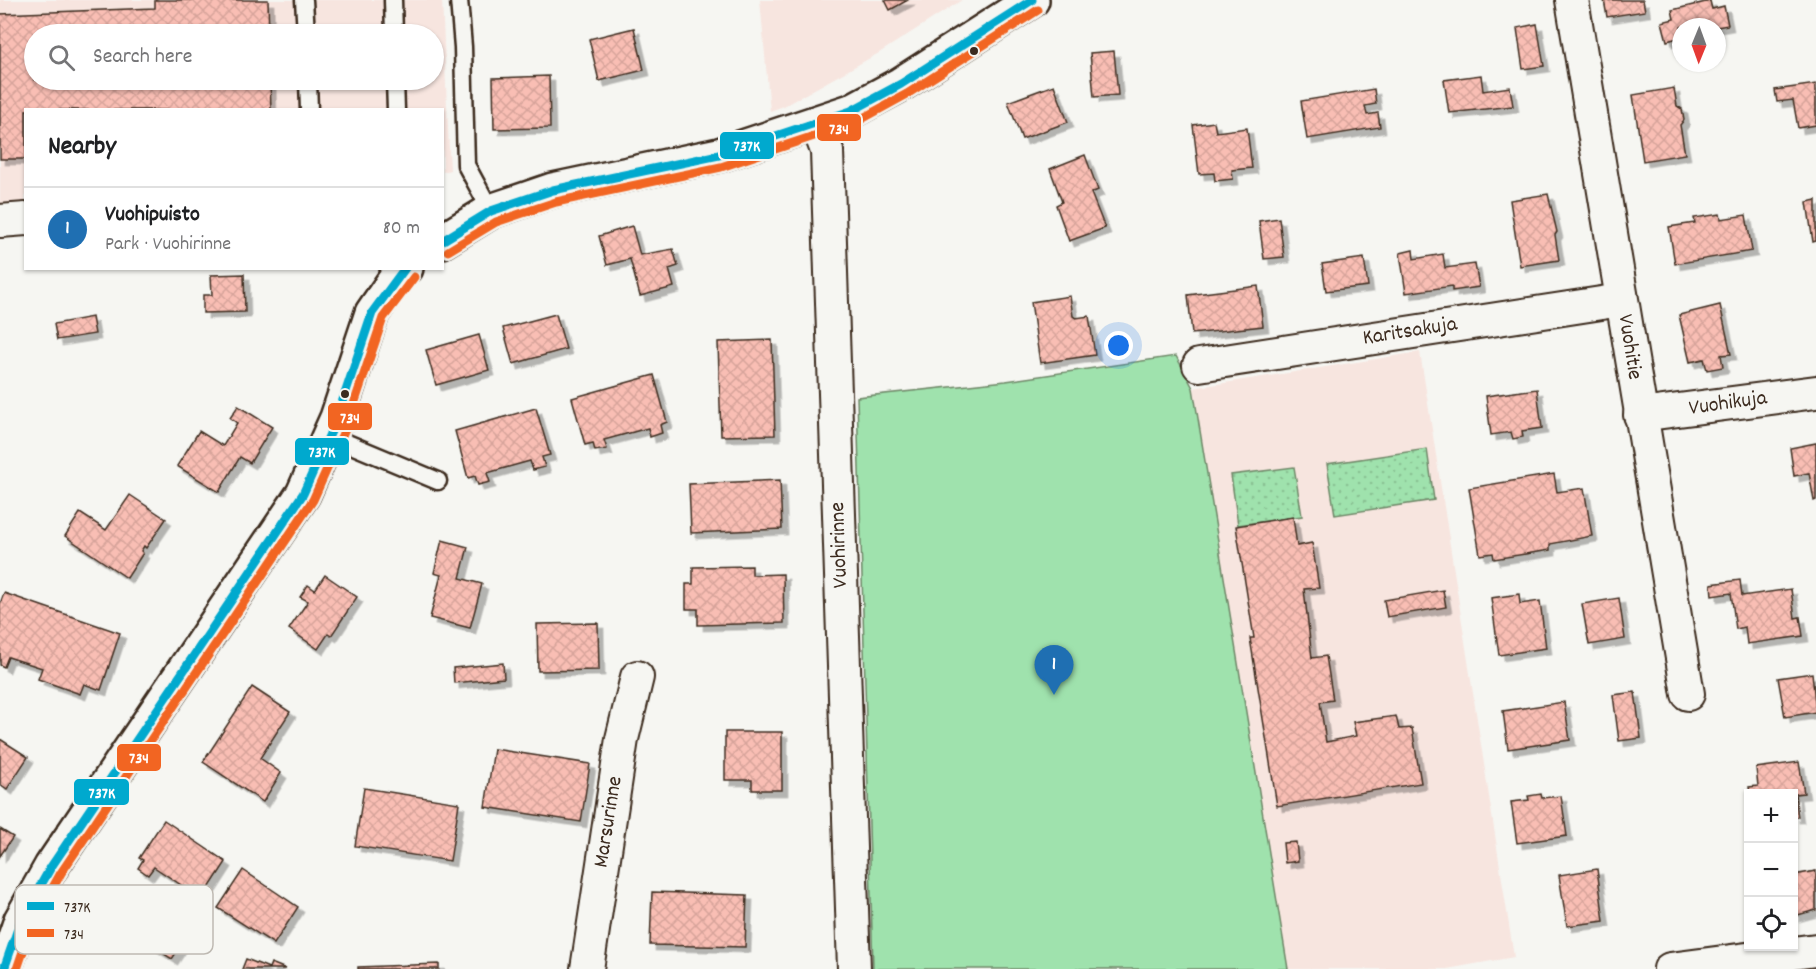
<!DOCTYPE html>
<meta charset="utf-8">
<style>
:root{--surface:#fff;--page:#f6f6f6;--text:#202124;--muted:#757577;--line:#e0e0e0;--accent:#1f6fb2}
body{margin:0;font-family:Dekko,sans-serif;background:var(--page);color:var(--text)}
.controls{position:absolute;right:18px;bottom:18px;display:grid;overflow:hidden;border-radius:0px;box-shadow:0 2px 4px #0004}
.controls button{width:54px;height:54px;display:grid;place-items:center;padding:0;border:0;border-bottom:2px solid var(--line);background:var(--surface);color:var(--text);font:30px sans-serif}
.compass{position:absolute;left:1672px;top:18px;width:54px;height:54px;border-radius:50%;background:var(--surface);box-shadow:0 2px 4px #0004;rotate:181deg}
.you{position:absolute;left:1119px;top:346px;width:21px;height:21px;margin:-15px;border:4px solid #fff;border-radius:50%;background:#1a73e8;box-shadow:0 0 0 9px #1a73e833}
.badge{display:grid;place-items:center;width:39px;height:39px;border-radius:50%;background:var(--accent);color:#fff;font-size:20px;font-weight:700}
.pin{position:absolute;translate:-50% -50px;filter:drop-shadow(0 2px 3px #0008)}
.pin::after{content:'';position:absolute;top:32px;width:21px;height:18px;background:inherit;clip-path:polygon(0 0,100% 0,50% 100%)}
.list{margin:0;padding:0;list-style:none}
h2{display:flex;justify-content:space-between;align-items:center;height:78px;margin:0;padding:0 24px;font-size:26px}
h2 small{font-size:20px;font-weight:400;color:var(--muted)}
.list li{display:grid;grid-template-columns:39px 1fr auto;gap:18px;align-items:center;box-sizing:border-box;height:84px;padding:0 24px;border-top:2px solid var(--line)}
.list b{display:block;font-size:22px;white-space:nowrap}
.list p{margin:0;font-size:20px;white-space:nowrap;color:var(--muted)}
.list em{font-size:20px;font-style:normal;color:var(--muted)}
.icon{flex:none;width:33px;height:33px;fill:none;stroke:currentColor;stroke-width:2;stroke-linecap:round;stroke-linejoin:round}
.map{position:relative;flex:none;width:1816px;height:969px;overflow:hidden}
.search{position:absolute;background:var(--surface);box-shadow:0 2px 4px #0004;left:24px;top:24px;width:420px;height:66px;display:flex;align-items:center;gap:15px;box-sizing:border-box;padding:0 21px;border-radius:33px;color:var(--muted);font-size:22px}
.panel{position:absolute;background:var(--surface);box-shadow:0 2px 4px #0004;left:24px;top:108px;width:420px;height:162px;border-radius:0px}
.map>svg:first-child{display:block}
</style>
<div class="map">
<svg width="1816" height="969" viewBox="0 0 1816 969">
<defs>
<pattern id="grass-dots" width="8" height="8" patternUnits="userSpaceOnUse" patternTransform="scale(1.5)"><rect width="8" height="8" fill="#9fe2ad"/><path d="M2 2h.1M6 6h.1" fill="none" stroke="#8ac294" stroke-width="1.8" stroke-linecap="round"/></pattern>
<pattern id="building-cross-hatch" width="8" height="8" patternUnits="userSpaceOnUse" patternTransform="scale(1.5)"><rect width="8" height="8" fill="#f9beb4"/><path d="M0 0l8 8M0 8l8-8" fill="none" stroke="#d6a39a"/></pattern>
<filter id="shadow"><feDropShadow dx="5.5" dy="5.5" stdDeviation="0" flood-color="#0004"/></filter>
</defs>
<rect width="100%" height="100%" fill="#f6f6f2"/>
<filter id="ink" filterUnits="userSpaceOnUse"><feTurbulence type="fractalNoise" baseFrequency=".0167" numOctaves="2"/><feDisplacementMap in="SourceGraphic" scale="12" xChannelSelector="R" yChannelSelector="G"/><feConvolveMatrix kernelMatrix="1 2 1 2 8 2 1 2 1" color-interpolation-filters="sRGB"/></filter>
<g filter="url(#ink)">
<g fill="#f7e5df" fill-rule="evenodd">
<path d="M0,0h442l8,170 -7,2 -1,-62h-416l-1,94 -25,1zM34,34h400v46h-400z"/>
<path d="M760,0h202l-83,53 -95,53 -14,5z"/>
<path d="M1420,352l94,605 -67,12h-159l-95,-581z"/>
</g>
<g fill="url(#grass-dots)" stroke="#6d8666" stroke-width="1.5">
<path d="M1427,449l7,51 -99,15 -8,-51z"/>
<path d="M1294,467l8,49 -64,9 -7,-50z"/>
</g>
<path fill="#9fe2ad" stroke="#6d8666" stroke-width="1.5" d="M1176,356l17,32 95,581h-415l-16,-572 149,-16z"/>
<g fill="url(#building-cross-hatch)" stroke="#3b2a1e" stroke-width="1.5" filter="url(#shadow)">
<path d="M155,0h113l1,34h-235v46h236l1,30h-245v49h-26v-145l155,-6z"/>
<path d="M885,0h23l-18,10z"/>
<path d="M1604,0h39l2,11 -38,6z"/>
<path d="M1710,1l2,8 12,-3 4,19 -11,2h-36v20l-3,-9 -11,3 -5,-19 12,-3 -2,-9z"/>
<path d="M1537,24l7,42 -21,3 -6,-41z"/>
<path d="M634,28l10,42 -45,11 -10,-42z"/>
<path d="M1114,51l4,44 -24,2 -4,-44z"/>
<path d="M1481,75l2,16 27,-4 3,19 -64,7 -5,-33z"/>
<path d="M549,76l1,52 -56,1 -1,-51z"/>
<path d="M1816,84v41l-18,3 -5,-28 -16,2 -2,-12z"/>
<path d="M1054,85l14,37 -46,17 -14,-37z"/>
<path d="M1674,88l3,18 5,3 2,11 -4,5 5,29 -42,7 -10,-66z"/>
<path d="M1374,89l2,15 -11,2 2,9 11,-2 2,14 -73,12 -6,-38z"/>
<path d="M1214,122l2,10 31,-4 5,40 -20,2 1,9 -18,2 -1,-8 -15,1 -6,-49z"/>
<path d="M1085,155l13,35 -7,3 14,35 -36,13 -13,-36 6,-3 -12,-33z"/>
<path d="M1548,194l9,38 -2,3 4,25 -39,6 -10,-66z"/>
<path d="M1816,200v41l-3,1 -6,-40z"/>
<path d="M1720,214l1,5 25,-4 6,36 -77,13 -6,-37 26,-4 -1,-5z"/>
<path d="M1279,218l5,39 -20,2 -5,-38z"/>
<path d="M632,226l8,29 33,-6 5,17 -9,3 5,18 -34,9 -10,-37 -23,6 -8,-29z"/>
<path d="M1413,250l1,9 29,-5 2,14 30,-4 4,23 -27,4v-5l-46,7 -6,-40z"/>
<path d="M1364,258l4,28 -42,5 -4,-27z"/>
<path d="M244,274l1,38 -42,1v-18h9l-1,-20z"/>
<path d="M1258,286l5,40 -71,8 -4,-39z"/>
<path d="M1070,296l3,20 3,2 13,-2 6,39 -55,8 -9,-61z"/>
<path d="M1720,305l11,49 -10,1 2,12 -16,3 -3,-11 -14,3 -11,-47z"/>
<path d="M556,314l10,35 -53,15 -10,-36z"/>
<path d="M92,317l3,17 -38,6 -3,-16z"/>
<path d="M479,335l10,35 -53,15 -10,-35z"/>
<path d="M772,340l3,95 -54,1 -3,-94z"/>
<path d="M654,375l13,47 -7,3 2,8 -12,4 -2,-9 -44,12 3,9 -12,2 -2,-8 -8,2 -13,-47z"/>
<path d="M1537,389l5,39 -20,3 1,6 -10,2 -2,-7 -20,3 -5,-39z"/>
<path d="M238,406l34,21 -22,36 -10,-6 -21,35 -42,-26 22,-35 24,15 14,-23 -7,-5z"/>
<path d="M536,408l14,47 -8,2 3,10 -12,3 -3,-9 -43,12 3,9 -12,3 -3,-9 -7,2 -13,-47z"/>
<path d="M1816,443v57l-2,1 -5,-28 -15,3 -4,-28z"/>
<path d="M1554,474l3,18 27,-4 8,48 -42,8v6l-56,9 -1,-6 -13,2 -11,-67z"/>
<path d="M780,480l2,49 -91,4 -2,-49z"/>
<path d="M130,495l36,24 -20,29 -2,-2 -3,5 2,2 -16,25 -62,-42 15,-23 26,17z"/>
<path d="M1293,517l4,29 15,-3 7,45 -15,1 8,69 14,-2 7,44 -13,2 6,40 30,-6 -3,-14 43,-6 3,13 13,-1 9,55 -144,23 -27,-168h4l-18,-112z"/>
<path d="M442,540l26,7 -8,31 22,6 -12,44 -40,-10 11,-43 -7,-2z"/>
<path d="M752,566v9l31,-1 1,49 -86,2v-16h-12v-25h7v-17z"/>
<path d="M325,575l32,22 -26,39 -3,-2 -10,15 -29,-20 19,-28 -8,-4 8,-12 7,5z"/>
<path d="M1740,580l2,16 49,-7 4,29 5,-1 3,19 -56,8 -2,-17 -9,2 -5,-36 -19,3 -1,-12z"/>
<path d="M1443,590l3,17 -59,10 -3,-17z"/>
<path d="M4,593l116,40 -19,57 -17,-6 -4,10 -42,-15 4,-11 -34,-11 -4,10 -4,-2v-61z"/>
<path d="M1519,594l1,10 20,-3 6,47 -47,7 -8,-57z"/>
<path d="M1619,598l6,41 -36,6 -7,-41z"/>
<path d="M598,623l1,47 -61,1 -1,-47z"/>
<path d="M503,663l1,15 -50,5 -1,-15z"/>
<path d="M1812,673l4,39 -31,5 -7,-39z"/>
<path d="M252,687l38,25 -30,46 21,15 -18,29 -60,-40z"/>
<path d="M1635,692l6,46 -22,3 -6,-46z"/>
<path d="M1564,702l6,38 -62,9 -5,-38z"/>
<path d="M725,732h57v58h-30v-10h-27z"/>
<path d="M0,739l28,18 -21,32 -7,-5z"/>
<path d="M494,749l96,15 -9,58 -96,-15z"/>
<path d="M1799,762l5,31 -9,1 3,23h-4v-23h-44l-1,-7 9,-1 -2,-18z"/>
<path d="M364,788l95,15 -9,58 -95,-15z"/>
<path d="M1541,794l1,4 19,-2 6,40 -50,7 -6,-41 18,-2 -1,-4z"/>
<path d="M164,820l62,42 -24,37 -5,-3 -5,8 -10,-7 5,-8 -33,-22 -6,8 -10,-7 5,-8 -4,-2z"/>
<path d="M0,829l13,8 -13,19z"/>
<path d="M1296,842l2,19 -13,2 -2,-20z"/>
<path d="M1597,869l7,52 -37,5 -8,-51z"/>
<path d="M243,870l55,37 -24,37 -56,-36z"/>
<path d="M1816,871v39l-22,6v-41z"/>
<path d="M652,892l95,3 -2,52 -95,-2z"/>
<path d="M117,895l69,43 -14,21 -68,-43z"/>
<path d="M246,959l23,9 2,-5 15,6h-44z"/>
<path d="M439,964v5h-81v-2z"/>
</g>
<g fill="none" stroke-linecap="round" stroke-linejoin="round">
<defs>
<g id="lane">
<path d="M304,0l2,34"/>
<path d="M393,0l1,34"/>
<path d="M459,0l4,47 3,118 25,46"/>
<path d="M308,80l1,30"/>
<path d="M395,80l1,30"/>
<path d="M330,436l108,45"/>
</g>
<g id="street">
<path d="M1572,0l116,694"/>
<path d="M817,124l10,27 27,818"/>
<path d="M0,221l26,-2"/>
<path d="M1199,365l422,-65"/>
<path d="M1640,415l176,-23"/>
<path d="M587,969l35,-230 15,-62"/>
<path d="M1670,969l146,-19"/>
</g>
<g id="secondary">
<path d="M442,241l49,-30 62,-21 166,-35 132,-44 50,-27 131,-84"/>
<path d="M4,969l17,-49 30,-53 252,-373 34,-76 35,-105 26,-38 8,-7"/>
</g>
</defs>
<use href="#lane" stroke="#3b2a1e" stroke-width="21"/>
<use href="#street" stroke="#3b2a1e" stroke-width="36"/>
<use href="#secondary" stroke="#3b2a1e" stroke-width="38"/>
<use href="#lane" stroke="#f6f6f2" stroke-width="16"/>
<use href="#street" stroke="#f6f6f2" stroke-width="32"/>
<use href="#secondary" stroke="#f6f6f2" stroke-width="33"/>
<defs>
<g id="bus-1">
<path d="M442,241l49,-30 62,-21 166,-35 132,-44 50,-27 131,-84"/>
<path d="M4,969l17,-49 30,-53 252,-373 34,-76 35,-105 33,-45"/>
</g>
<g id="bus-2">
<path d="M448,251l48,-29 60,-20 165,-35 135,-45 51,-28 131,-84"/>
<path d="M17,969l15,-44 29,-52 252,-373 35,-78 35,-104 31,-41"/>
</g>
</defs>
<use href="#bus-1" stroke="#f6f6f2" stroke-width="14"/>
<use href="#bus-2" stroke="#f6f6f2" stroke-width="14"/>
<use href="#bus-1" stroke="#00a9ce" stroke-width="9"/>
<use href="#bus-2" stroke="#f26522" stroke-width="9"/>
</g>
</g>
<g fill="#3b2a1e" stroke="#f6f6f2" stroke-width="2">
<circle cx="974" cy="51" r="5"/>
<circle cx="345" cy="394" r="5"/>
</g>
<g text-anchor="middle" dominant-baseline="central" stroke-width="4.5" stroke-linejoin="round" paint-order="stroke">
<g font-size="22" fill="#3b2a1e" stroke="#f6f6f2">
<text transform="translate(1410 332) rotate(-9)">Karitsakuja</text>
<text transform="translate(1629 347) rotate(81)">Vuohitie</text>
<text transform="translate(1728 404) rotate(-8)">Vuohikuja</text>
<text transform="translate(840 545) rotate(-92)">Vuohirinne</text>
<text transform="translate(609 822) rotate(-81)">Marsurinne</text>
</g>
</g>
<rect x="15" y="885" width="198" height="69" rx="9" fill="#f6f6f2" stroke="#beb9b2" stroke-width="1.5"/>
<rect x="27" y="902" width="27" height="8" fill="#00a9ce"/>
<rect x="27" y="929" width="27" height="8" fill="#f26522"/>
<g font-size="16" fill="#3b2a1e">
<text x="64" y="912">737K</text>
<text x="64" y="939">734</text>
</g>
<g stroke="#f6f6f2" stroke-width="2">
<rect x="816" y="113" width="46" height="29" rx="6" fill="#f26522"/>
<rect x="719" y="131" width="56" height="29" rx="6" fill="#00a9ce"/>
<rect x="327" y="402" width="46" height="29" rx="6" fill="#f26522"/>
<rect x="294" y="437" width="56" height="29" rx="6" fill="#00a9ce"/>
<rect x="116" y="743" width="46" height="29" rx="6" fill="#f26522"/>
<rect x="73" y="778" width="57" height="28" rx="6" fill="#00a9ce"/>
</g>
<g font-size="16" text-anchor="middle" font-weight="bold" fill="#fff">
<text x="839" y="134">734</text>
<text x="747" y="151">737K</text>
<text x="350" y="423">734</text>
<text x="322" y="457">737K</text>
<text x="139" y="763">734</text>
<text x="102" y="798">737K</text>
</g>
</svg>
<div class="controls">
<button>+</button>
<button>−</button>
<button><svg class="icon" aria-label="locate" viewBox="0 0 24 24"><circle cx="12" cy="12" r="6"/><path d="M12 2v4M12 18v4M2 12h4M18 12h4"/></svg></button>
</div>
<svg class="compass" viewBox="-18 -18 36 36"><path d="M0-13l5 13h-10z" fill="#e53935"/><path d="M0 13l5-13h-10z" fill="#757577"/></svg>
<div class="you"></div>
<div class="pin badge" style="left:1054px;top:695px">1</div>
<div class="search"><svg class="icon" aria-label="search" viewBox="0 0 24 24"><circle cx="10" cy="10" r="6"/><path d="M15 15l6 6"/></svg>Search here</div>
<section class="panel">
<h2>Nearby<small></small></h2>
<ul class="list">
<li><span class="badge">1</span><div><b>Vuohipuisto</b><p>Park · Vuohirinne</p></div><em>80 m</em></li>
</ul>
</section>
</div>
